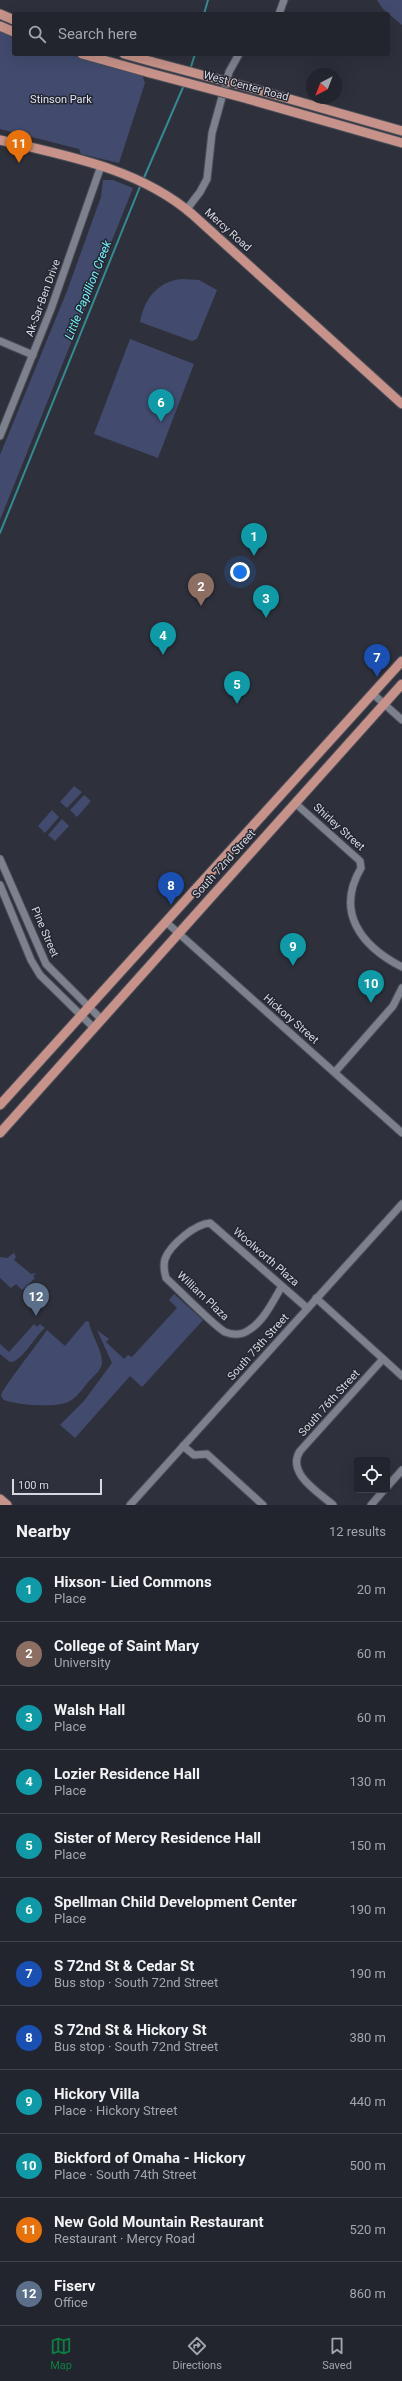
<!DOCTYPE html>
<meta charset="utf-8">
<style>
:root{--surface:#22252d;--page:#2e3139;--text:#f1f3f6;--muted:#a2a5aa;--line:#3f4249;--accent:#0b8043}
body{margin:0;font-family:Roboto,sans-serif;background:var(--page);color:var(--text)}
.controls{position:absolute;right:12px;bottom:12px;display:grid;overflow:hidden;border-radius:4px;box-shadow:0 4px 16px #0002}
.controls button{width:36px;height:36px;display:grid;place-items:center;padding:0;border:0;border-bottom:1px solid var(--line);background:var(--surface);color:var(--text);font:20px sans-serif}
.compass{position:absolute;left:306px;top:68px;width:36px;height:36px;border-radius:50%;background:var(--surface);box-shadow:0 4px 16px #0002;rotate:222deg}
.scale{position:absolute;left:12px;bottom:10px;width:90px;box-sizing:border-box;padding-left:4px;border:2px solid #d6d8df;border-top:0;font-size:11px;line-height:14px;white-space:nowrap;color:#d6d8df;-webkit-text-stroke:3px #242732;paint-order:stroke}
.you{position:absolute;left:240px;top:572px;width:14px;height:14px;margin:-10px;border:3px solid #fff;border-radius:50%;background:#1a73e8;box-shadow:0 0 0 6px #1a73e833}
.badge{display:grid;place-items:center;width:26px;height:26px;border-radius:50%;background:var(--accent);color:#fff;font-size:13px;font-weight:700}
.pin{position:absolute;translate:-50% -33px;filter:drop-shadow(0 1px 2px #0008)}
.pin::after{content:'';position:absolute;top:21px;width:14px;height:12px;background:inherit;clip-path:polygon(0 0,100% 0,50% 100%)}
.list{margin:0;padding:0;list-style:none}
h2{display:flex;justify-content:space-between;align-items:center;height:52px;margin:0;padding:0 16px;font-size:17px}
h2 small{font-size:13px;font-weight:400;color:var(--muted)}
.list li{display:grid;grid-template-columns:26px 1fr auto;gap:12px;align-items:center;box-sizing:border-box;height:64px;padding:0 16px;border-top:1px solid var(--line)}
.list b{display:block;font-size:15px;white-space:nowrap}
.list p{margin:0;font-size:13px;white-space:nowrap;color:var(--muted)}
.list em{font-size:13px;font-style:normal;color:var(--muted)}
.icon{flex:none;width:22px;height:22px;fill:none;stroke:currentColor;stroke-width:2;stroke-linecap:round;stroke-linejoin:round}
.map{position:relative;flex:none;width:402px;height:1505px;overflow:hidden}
.search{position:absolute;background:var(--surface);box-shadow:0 4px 16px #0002;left:12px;right:12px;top:12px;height:44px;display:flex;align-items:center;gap:10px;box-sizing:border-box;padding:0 14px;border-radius:4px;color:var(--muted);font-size:15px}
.sheet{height:820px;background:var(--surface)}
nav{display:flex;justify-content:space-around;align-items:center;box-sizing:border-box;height:56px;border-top:1px solid var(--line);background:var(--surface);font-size:11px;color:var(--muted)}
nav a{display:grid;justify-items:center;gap:2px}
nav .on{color:var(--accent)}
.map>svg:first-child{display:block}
</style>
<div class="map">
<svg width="402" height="1505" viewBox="0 0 402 1505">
<rect width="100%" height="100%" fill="#2e313c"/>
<g fill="#424b6e">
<path d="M377,0h25v25l-19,-16z"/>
<path d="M0,30l14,5v19h54l74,21 3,8 -26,80 -38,-9 -2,-5 -79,-20z"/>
<path d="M103,180h10l20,8 -133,332v-65l67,-164 34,-94z"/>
<path d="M182,279l17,1 18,10 -20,49 -5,2 -52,-19c4,-23 18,-41 42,-43z"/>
<path d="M130,339l64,25 -36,94 -64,-24z"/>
<path d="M74,786l8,6 -15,16 -7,-6z"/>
<path d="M84,795l7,6 -14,16 -7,-7z"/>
<path d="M52,810l7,7 -14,16 -7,-7z"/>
<path d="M62,819l7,7 -14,15 -7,-6z"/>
<path d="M14,1253l2,4 -2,3 17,14 5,-1 -3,3 2,2 -13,12 -6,-6 -5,4 -11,-10v-21l7,1z"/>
<path d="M174,1294l29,26 -61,67 -12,-11 -55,62 -15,-13 24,-24 28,-38 -15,-33 12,9 -3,3 18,17 4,-4 4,2 45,-49 -8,-8z"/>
<path d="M86,1321l3,1c2,13 14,29 13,41 -1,7 -7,12 -12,17 -7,8 -13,18 -22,22 -13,6 -51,3 -64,-2l-3,-4c0,-6 40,-56 46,-66l18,16z"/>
<path d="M34,1324l3,3 3,-3 5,4c-10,8 -24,35 -35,34l-10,-8v-10l9,8z"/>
</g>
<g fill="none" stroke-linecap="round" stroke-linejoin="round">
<g stroke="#338b91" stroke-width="2">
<path d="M204,14l4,-14"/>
<path d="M190,70l5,-16"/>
<path d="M143,180l41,-95"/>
<path d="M0,533l141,-349"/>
</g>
<defs>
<g id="minor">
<path d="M279,14l5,-14"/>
<path d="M187,209l13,-17 7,-13 5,-46 17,-61 10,-18"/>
<path d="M0,341l33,14"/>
<path d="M0,436l51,-127 50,-143"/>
<path d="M373,694l29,26"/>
<path d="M295,803l65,58 1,7c-26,44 0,78 41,99"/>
<path d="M0,859l46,105 56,56"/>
<path d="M0,885l31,75 9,15 54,53"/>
<path d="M166,922l236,211"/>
<path d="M335,1072l58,-66 9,-18"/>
<path d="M282,1286c-9,15 -18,35 -33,44 -7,5 -16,5 -24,2 -10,-5 -48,-44 -59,-54 -2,-7 -3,-12 -1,-19 5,-14 30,-35 45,-36l97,85"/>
<path d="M316,1298l86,78"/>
<path d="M183,1446l11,9 13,-1 56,51"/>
<path d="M387,1487l15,-17"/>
<path d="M130,1505l272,-301"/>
<path d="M333,1505c-15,-13 -47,-32 -33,-54l83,-92"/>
<path d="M371,1505l13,-15"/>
</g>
<g id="major">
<path d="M0,14l14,6"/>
<path d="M0,26l14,6"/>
<path d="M82,54l68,19"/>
<path d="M124,54l29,8"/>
<path d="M251,88l151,43"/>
<path d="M248,99l154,44"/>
<path d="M0,140c67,16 138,28 192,74l210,190"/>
<path d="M0,1105l402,-444"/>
<path d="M0,1133l402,-449"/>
<path d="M0,1499l7,6"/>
</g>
</defs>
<use href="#minor" stroke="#4c4e58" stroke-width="9"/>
<use href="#major" stroke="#4c4e58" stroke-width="11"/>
<use href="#minor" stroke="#7d818e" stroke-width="7"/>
<use href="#major" stroke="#c69289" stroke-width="9"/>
<defs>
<g id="major-bridge">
<path d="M153,62l98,26"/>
<path d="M150,73l98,26"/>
</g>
</defs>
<use href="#major-bridge" stroke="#4c4e58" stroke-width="11" stroke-linecap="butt"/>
<use href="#major-bridge" stroke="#c69289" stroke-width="9"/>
</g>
<g text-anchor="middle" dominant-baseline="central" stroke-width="3" stroke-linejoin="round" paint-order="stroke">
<g font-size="11" fill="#d6d8df" stroke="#242732">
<text transform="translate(246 86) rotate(15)">West Center Road</text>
<text transform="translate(228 230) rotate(42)">Mercy Road</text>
<text transform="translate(43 298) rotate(-70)">Ak-Sar-Ben Drive</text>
<text transform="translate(339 827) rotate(42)">Shirley Street</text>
<text transform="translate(224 864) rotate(-48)">South 72nd Street</text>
<text transform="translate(45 932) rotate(67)">Pine Street</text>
<text transform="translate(291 1019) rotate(41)">Hickory Street</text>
<text transform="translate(266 1257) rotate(41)">Woolworth Plaza</text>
<text transform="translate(203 1296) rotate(43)">William Plaza</text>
<text transform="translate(258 1347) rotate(-48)">South 75th Street</text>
<text transform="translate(329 1403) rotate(-48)">South 76th Street</text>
</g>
<g font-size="11" fill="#dde2f2" stroke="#242732">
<text x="61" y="99">Stinson Park</text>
</g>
<g font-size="12" font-style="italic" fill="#73f2fa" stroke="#242732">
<text transform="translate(88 290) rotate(-68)">Little Papillion Creek</text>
</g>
</g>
</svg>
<div class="controls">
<button><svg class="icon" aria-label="locate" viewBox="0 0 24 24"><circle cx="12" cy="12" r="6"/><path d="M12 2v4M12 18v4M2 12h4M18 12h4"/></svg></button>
</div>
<svg class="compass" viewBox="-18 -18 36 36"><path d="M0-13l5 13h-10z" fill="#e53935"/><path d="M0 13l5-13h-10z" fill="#a2a5aa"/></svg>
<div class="scale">100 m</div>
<div class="you"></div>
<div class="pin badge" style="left:254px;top:556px;background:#0f9aa8">1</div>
<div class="pin badge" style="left:201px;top:606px;background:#8d6e63">2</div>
<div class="pin badge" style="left:266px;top:618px;background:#0f9aa8">3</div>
<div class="pin badge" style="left:163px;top:655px;background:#0f9aa8">4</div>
<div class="pin badge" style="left:237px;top:704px;background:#0f9aa8">5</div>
<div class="pin badge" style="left:161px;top:422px;background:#0f9aa8">6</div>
<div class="pin badge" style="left:377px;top:677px;background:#1a4fb4">7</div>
<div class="pin badge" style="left:171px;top:905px;background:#1a4fb4">8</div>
<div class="pin badge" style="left:293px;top:966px;background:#0f9aa8">9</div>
<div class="pin badge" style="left:371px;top:1003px;background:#0f9aa8">10</div>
<div class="pin badge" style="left:19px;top:163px;background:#e8710a">11</div>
<div class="pin badge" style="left:36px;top:1316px;background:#5c6f8a">12</div>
<div class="search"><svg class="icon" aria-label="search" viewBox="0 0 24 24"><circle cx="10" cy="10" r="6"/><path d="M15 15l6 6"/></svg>Search here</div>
</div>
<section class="sheet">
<h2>Nearby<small>12 results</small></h2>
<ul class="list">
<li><span class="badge" style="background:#0f9aa8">1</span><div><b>Hixson- Lied Commons</b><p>Place</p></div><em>20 m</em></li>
<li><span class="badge" style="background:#8d6e63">2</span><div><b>College of Saint Mary</b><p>University</p></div><em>60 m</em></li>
<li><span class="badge" style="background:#0f9aa8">3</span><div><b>Walsh Hall</b><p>Place</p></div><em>60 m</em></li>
<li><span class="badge" style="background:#0f9aa8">4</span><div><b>Lozier Residence Hall</b><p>Place</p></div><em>130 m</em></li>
<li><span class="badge" style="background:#0f9aa8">5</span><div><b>Sister of Mercy Residence Hall</b><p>Place</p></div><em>150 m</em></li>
<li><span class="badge" style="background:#0f9aa8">6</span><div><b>Spellman Child Development Center</b><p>Place</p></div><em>190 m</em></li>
<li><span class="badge" style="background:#1a4fb4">7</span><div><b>S 72nd St &amp; Cedar St</b><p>Bus stop · South 72nd Street</p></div><em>190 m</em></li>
<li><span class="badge" style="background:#1a4fb4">8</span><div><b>S 72nd St &amp; Hickory St</b><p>Bus stop · South 72nd Street</p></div><em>380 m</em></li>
<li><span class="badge" style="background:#0f9aa8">9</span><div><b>Hickory Villa</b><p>Place · Hickory Street</p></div><em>440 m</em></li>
<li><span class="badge" style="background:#0f9aa8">10</span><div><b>Bickford of Omaha - Hickory</b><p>Place · South 74th Street</p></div><em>500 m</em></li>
<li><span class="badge" style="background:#e8710a">11</span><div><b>New Gold Mountain Restaurant</b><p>Restaurant · Mercy Road</p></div><em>520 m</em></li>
<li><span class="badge" style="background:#5c6f8a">12</span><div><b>Fiserv</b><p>Office</p></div><em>860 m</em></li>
</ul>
</section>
<nav>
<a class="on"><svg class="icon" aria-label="map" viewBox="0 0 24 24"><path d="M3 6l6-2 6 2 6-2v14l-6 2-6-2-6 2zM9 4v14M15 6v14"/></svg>Map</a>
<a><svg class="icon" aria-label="directions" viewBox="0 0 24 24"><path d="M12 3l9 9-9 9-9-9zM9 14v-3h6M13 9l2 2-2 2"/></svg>Directions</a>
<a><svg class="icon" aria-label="saved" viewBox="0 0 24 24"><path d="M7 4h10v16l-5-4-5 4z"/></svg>Saved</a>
</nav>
